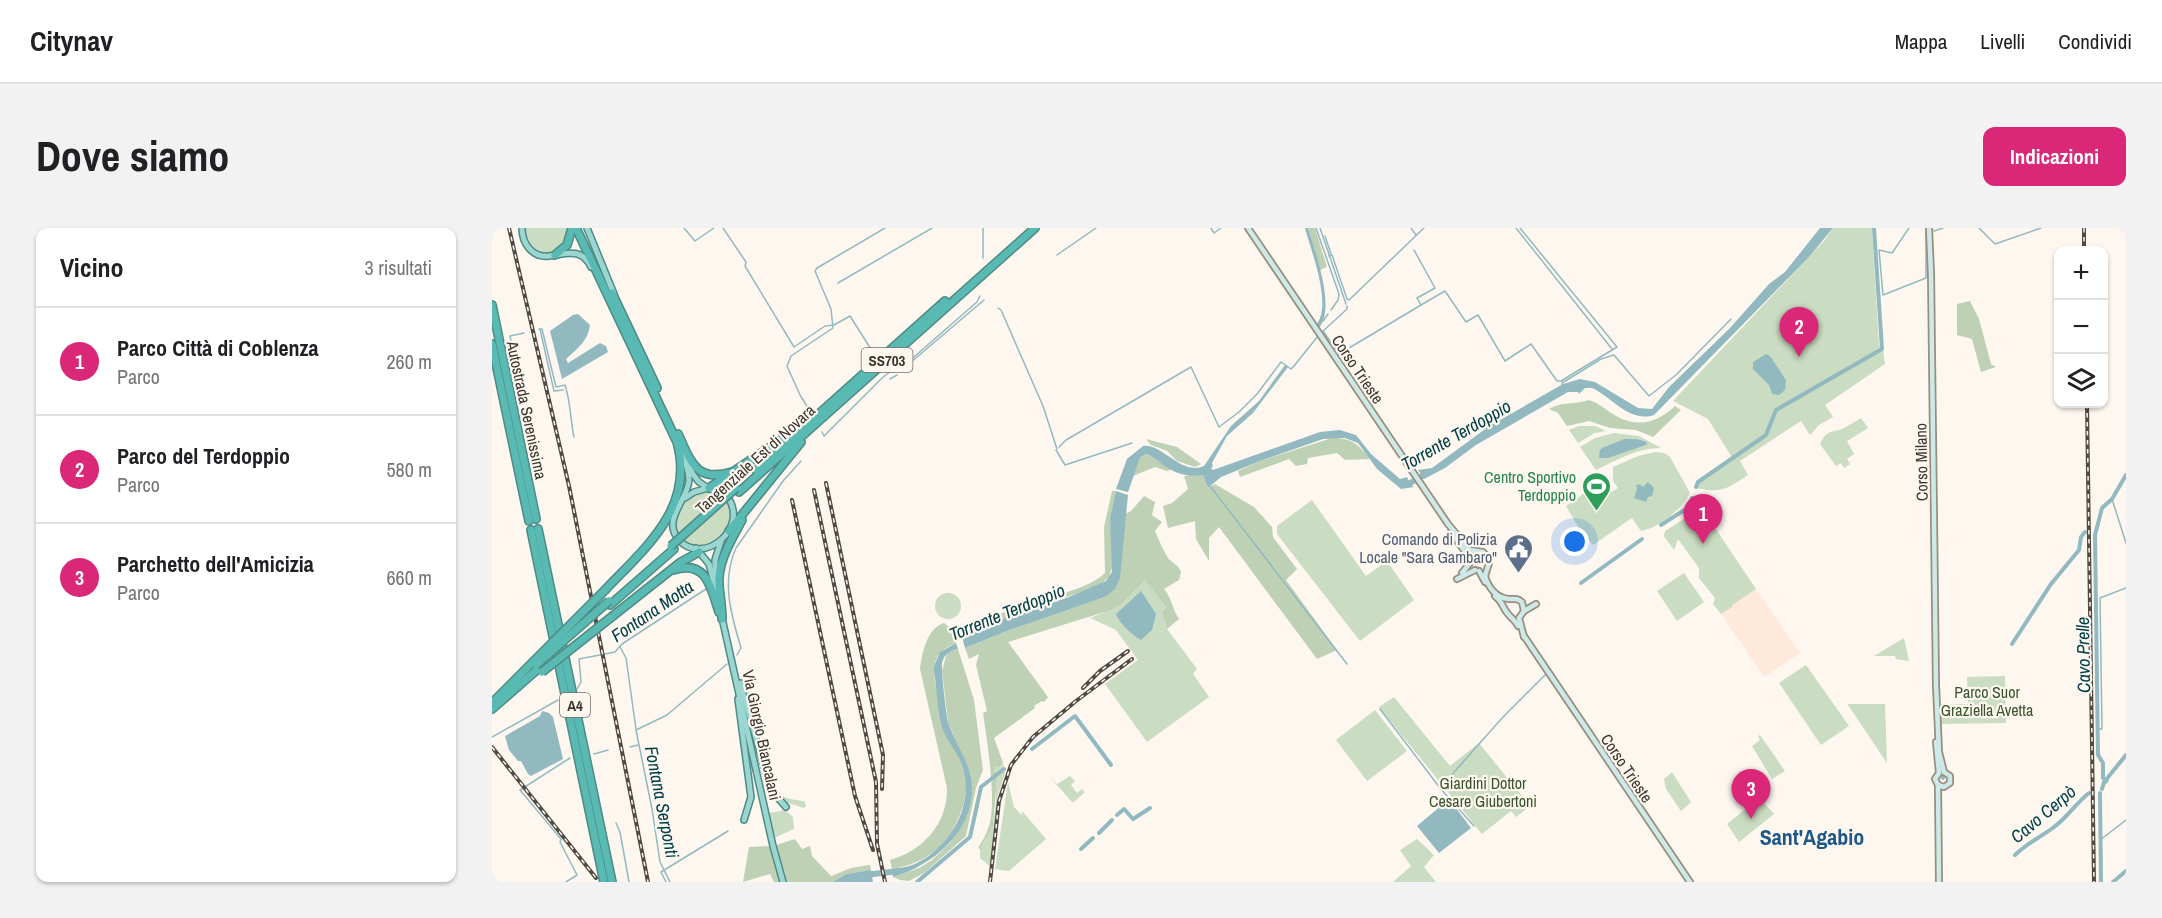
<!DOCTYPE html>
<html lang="it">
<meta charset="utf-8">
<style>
:root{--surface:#fff;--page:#f2f2f2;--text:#202124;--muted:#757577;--line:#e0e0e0;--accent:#db2777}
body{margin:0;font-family:"Archivo Narrow",sans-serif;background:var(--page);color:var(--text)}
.controls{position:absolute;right:18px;top:18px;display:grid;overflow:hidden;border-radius:12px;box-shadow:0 2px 4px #0004}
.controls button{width:54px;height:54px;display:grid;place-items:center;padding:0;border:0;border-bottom:2px solid var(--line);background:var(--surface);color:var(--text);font:30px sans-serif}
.you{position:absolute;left:1083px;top:314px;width:21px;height:21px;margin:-15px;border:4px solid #fff;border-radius:50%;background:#1a73e8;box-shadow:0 0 0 9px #1a73e833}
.badge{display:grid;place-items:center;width:39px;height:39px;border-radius:50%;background:var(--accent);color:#fff;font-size:20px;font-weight:700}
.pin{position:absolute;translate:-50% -50px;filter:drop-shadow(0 2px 3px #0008)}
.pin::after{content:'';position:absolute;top:32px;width:21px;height:18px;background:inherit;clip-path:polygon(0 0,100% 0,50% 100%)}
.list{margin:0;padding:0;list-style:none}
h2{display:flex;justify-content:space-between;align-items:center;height:78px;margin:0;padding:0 24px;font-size:26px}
h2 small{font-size:20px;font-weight:400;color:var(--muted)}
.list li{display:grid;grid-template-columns:39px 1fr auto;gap:18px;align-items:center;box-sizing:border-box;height:108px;padding:0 24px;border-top:2px solid var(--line)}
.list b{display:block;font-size:22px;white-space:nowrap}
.list p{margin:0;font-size:20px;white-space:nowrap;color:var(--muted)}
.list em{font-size:20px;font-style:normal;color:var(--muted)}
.icon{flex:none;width:33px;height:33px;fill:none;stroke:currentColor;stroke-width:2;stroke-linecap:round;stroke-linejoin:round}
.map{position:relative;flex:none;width:1634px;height:654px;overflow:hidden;border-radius:12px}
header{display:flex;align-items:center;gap:36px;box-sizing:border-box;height:84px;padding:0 30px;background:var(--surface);border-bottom:2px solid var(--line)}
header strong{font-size:28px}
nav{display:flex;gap:33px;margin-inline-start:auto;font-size:21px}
.intro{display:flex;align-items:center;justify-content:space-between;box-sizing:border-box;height:144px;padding:0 36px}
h1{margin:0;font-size:42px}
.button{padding:15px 27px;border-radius:12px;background:var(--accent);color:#fff;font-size:21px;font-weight:700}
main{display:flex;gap:36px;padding:0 36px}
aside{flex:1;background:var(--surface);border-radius:12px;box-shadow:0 2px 4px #0004}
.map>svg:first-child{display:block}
</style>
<header>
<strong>Citynav</strong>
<nav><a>Mappa</a><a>Livelli</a><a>Condividi</a></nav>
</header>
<div class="intro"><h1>Dove siamo</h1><a class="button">Indicazioni</a></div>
<main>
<aside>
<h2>Vicino<small>3 risultati</small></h2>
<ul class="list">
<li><span class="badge">1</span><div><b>Parco Città di Coblenza</b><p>Parco</p></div><em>260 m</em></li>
<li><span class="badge">2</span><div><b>Parco del Terdoppio</b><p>Parco</p></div><em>580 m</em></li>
<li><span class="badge">3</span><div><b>Parchetto dell'Amicizia</b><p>Parco</p></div><em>660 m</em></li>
</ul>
</aside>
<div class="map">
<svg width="1634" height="654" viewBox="0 0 1634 654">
<rect width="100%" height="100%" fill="#fdf7f0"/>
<path fill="#ffe9db" d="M1264,361l44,64 -36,24 -43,-63 11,-7 -1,-2z"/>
<g fill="#cadcc1" fill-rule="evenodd">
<path d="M33,0h42c0,6 0,14 -5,19 -15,17 -36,-1 -37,-19z"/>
<path d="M1341,0h39l7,118 4,4 2,14 -60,41 8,12 -14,8 -9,10 -9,-14 -61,40 8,14c-20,13 -26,19 -51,13l4,-8 32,-21 -25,-40 -35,-18 151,-160z"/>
<path d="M1369,190l7,10 -21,13 7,13 -7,5 3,5 -6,4 -3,-5 -5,3 -16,-22c8,-16 11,-10 24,-16 6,-3 12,-7 17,-10z"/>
<path d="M1087,198h16l11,5 -11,2 -17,10 -9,-13z"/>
<path d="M1122,205l25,3 22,12c-24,0 -44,12 -65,22l-16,-23 15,-9zM1132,211h12l10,6 -46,5z"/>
<path d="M1163,224l9,1 6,4 20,36c-8,16 -31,35 -49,38l-9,-13 -39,27 -16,-20 -11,-19 37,-26 8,12 7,-4 -5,-7v-14l25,-11z"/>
<path d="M218,263c58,20 -17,83 -33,40 -8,-21 14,-39 33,-40z"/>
<path d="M820,272l54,76 21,-15 27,39 -54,41 -83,-107v-8z"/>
<path d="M1202,285l13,3 49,73 -24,16v2l-11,7 -8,-10 2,-6 -16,-20v-10l-21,-29 -4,11 -10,-14 1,-5z"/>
<path d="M1192,345l20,29 -27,19 -20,-30z"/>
<path d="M653,351l21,28 -4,5 5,17 30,40 -4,5 16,23 -62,45 -42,-58 33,-24 -22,-30 -26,-12c27,-10 35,-18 55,-39z"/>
<circle cx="456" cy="378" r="13"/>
<path d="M1412,410l5,23 -13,-2 -1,-3h-21z"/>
<path d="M1314,437l43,61 -28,19 -42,-62z"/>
<path d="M255,447c4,21 19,106 32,118 7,7 17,6 26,9l1,4 -2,2 -19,-6 -11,-11 -33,-115z"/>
<path d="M1513,448l1,47 -66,1v-19l28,-1 -1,-27z"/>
<path d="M902,469l56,69 29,-23 51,63 -14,11 -5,-6 -29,23 -103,-127z"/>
<path d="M1356,476h37l2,59 -39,-58z"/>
<path d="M883,482l32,41 -40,30 -31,-41z"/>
<path d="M1268,507l25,36 -13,8 -20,-33 8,-6 -2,-4z"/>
<path d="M511,535l2,11 -7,21 -7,72 -11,-9v-9l13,-23 3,-25 -3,-30 2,-5 5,2z"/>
<path d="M1180,544l19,30 -10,9 -15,-22 -2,-10z"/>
<path d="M556,547l9,9 13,-8 5,5 -4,4 6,8 5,-4 3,3 -11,10h-2z"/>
<path d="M516,554l6,25 8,8v-4l24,28 -37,32 -14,-2z"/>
<path d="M1267,570l15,16 -35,28 -12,-18z"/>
<path d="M293,582l8,7 1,12 -20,9 -5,-25z"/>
<path d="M925,611l17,16 -10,12 12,15h-43l18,-16 -11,-16z"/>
</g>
<g fill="#bed1b5">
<path d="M816,0h7l12,39 -7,3z"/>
<path d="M1478,73l9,18 12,45 5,3 -15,5 -9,-33 -15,-4v-31z"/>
<path d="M1097,172c11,3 19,12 29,17 22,11 40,5 57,-11l6,4 -28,27 -17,-7 -26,-2 -21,-7 -22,5 -9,-13 -9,-4c14,-8 24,-4 40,-9z"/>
<path d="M840,210c20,0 26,6 38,21l-25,1 -8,-7 -29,5 -1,6 -11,2 -7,-7 -49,18 -2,-6 22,-10z"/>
<path d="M654,211l31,8 24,17 -6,3 -18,-6 -10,-10 -16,-6z"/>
<path d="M653,226l11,4 16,11 -5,2 -12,-4 -22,9 7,-18z"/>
<path d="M711,247l5,13 7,-4 39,23 18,20 1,10 24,32 -11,11 51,70 -20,9 -98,-132 -10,11v23l-13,-22 -1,-18 -27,7 -5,-22 9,-3 16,-14 -4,-13z"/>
<path d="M620,263h4l-6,26 3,48 -4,12 -10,9 -100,34 -37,17 -3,-7c24,-4 42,-19 64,-26 27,-9 61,-12 82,-31l-1,-46z"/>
<path d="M652,268l11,6 -3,13 10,7 -7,9c4,9 8,19 13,27 5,6 10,6 13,14l-2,8 -15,9c8,9 8,20 15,30l-12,10 -5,-17 4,-5 -21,-27 -23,23 -11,7 -103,32 40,55 -4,5 -2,-1 -8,5 1,2 -41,30 9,25 -4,5 -4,-2 -1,5 3,3 -4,52 -13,23 -2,-1c5,-8 10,-17 12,-26 6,-27 -3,-81 -7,-109l4,-2 -11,-46 3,-11 -10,5 -4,-11 42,-17 98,-34 18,-60 2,-23 6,-3z"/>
<path d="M452,395l8,6 4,14c-9,4 -16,7 -20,17 -11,23 26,92 30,119 2,18 -5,36 -14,52 -13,22 -35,34 -60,38l-2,-9c33,-9 58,-37 57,-72l-27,-119c2,-16 7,-41 24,-46z"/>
<path d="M466,421l16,51 9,70 -7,18 -10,48 -42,37 -15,8 -9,-1 -7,-3 26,-9 13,-8 18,-17 8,-12 12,-55 -22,-54 -6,-51 4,-15 3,-4z"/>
<path d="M303,611l7,10 8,-3 2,10 19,20 20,-8 19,-3 1,5 -25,4 -13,8h-46l-11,-37z"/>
<path d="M278,618l10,36h-6l-4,-8 -27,8 6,-35z"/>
</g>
<g fill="#92b9c0">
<path d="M813,0h3c7,24 29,82 10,101l-2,-4c17,-20 -5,-74 -11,-97z"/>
<path d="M1328,0h13l-24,29 -155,158c-25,8 -42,-18 -62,-27h-7l-6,6 -1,-2h-10l-92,53 -31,23 -21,11 -6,-9 14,-2 56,-41 75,-43 17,-5 15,3 43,26 14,1 17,-22 61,-59 39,-44 16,-12z"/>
<path d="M86,86l12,11c-2,16 -13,24 -24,34l2,4 32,-20 6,3 2,6 -46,27 -12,-48 23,-16z"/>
<path d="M1274,126l4,2 16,24 -1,10 -6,5 -7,-1 -3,-9 -16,-16v-7z"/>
<path d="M793,137l3,2 -35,46 -26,23 -15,27 1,3 -2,2 2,2 107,-38 20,-2 16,5 15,19 29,25 7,-2 3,7 4,3 -13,2 -24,-20 -19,-26 -13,-5 -22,1 -63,22 -39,16 -13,11 -5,-13c-15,3 -29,-2 -41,-11 -6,-5 -9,-8 -17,-10l-5,4 -12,34 -12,-3 11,-30 16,-13c19,-3 38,30 61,20l27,-40 28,-25z"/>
<path d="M1132,211h12l11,3 -1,3 -38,13h-9l1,-8 2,-2z"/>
<path d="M1156,254l6,6 -2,8 -4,1 -2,5 -12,-4 3,-9 -1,-4 3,-1 4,3z"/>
<path d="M624,263l12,4 -8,83 -5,11 -10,8 -98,34 -42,17 -3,-11 37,-17 70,-23 37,-16 6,-9 -2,-55z"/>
<path d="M649,363l15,23 -4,16 -11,10c-9,-5 -22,-17 -25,-26z"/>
<path d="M464,415l2,6c-8,2 -14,5 -16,14 -1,8 4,50 6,59 6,19 19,36 23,56 8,48 -35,87 -78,99l-1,-8c7,-1 16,-2 23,-5 34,-16 60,-58 48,-96 -4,-15 -16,-26 -21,-41 -5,-17 -5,-38 -8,-55v-6l6,-14z"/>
<path d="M50,483l7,2 4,4 10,42 -32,17 -3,-2 -7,-13h-3l-9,-11 -4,-14 35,-20z"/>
<path d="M957,571l22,29 -32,25 -22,-27z"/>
<path d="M379,642l2,12h-40l13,-8z"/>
</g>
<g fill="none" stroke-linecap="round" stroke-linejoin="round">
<g stroke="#92b9c0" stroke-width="1.5">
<path d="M192,0l11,13 19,-13"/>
<path d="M231,0l23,34 -1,4 49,81 31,-21 9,-1 16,-9 24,38"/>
<path d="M491,0v30"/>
<path d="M719,0l3,5 7,-5"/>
<path d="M824,0l23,66 -1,6 -7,10"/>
<path d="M828,0l26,76"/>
<path d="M919,0l5,7"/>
<path d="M1024,0l96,121"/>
<path d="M1417,0l-17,25 -13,-3 4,45 43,-17v-46"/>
<path d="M1487,0l16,16 46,-16"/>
<path d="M1442,3l9,-3"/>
<path d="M833,8l6,18"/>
<path d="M565,27l39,-27"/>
<path d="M837,28l3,-1 15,44 2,1 75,-72"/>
<path d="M346,55l94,-55"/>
<path d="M929,77l24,-14 21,31 12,-7 27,46 26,-17 26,37h4l56,-34 -97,-119"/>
<path d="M506,80l3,2 42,96 14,43"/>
<path d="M831,93l5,-7"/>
<path d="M47,101h3l14,58 9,-2c6,18 5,34 9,52"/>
<path d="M48,101l14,62 9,-1"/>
<path d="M831,103l16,23 82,-49 -4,-7 18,-10 -21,-38"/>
<path d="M830,104l25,-23v-3"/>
<path d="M20,129h2l-4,-21 14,-3"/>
<path d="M415,135l70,-61 3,-6"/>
<path d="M411,141l81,-69"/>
<path d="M398,151l7,-4"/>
<path d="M1070,158v-3l39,-24 13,-4 35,41 27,-21 55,-56"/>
<path d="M318,183l-10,-16 -13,-29 4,-10 42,-28 -2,-19 -16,-38 2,-3 68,-40"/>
<path d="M330,204l2,4 58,-58 13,-10"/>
<path d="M567,219l7,-7 125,-73 28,60 20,-15 18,-18 24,-32 10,7 3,-3 24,-30"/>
<path d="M564,222l9,15 67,-22"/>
<path d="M718,258l137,178"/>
<path d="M1620,271l14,44"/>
<path d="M128,419l6,11 10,71"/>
<path d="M245,427l4,-7c-10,-34 -20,-67 -5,-100l47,-67 18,-20"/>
<path d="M85,461l4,-7 -2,-23 36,-7 7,-8 87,-57"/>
<path d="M888,481l60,79"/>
<path d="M1606,501h4l-2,-131 26,-10"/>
<path d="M0,509l66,-37"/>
<path d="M138,519l8,-2"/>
<path d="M102,526l14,-4"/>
<path d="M1612,557l4,-4v-2"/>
<path d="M124,595l4,9 9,50"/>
<path d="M982,598l-34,-38 63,-71 42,-42"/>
<path d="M1608,612l26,-20"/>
<path d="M74,654l11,-7 -17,-33 1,-3 -41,-49 50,-32"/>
<path d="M174,654l-5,-10 67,-41"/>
<path d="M178,654l-10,-20 -8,-53 -16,-79 31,-15 60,-51"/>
</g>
<g stroke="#92b9c0" stroke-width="4">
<path d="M1204,259l2,-5 68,-47 10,-25 106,-61 -8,-121"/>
<path d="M1169,297l28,-18 3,-9"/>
<path d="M1089,355l61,-44"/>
<path d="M1520,416l39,-60 28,-34 2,-13 4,-5"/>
<path d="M540,521l43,-33 36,49"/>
<path d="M1449,541l2,9"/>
<path d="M1611,550v-15l-5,-8 -3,-220 7,-27 10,-9 14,-24"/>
<path d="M1613,553l21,-26"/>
<path d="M1610,561l2,-7"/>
<path d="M1608,565l1,89"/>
<path d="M625,587l7,-6 9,10 17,-11"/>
<path d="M607,605l13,-13"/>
<path d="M589,621l12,-11"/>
<path d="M1523,627c12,-12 26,-18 39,-28 13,-9 22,-24 35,-34"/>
<path d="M425,654l53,-45 11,-50 23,-18"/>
<path d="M1621,654l13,-11"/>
</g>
<g stroke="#92b9c0" stroke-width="6">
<path d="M910,256l8,-1 18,-10"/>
<path d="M373,647l34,-4"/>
</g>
<defs>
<g id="secondary">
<path d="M756,0l200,296 22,26 13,2 4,4 2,7 -4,13c3,11 11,22 24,23 6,0 8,-1 13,3l2,9 -5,7 5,19"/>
<path d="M1437,0l2,45 5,412 3,67 5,20"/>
<path d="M959,304l12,17 8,7"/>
<path d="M987,343l6,11"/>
<path d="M970,345l8,-10"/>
<path d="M965,351l18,-9"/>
<path d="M1003,368c8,6 7,11 13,18 4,5 7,6 10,12"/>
<path d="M1032,383l12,-7"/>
<path d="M1032,408l166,246"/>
<path d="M1444,514l3,31 -4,6 3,6 1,97"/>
<path d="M1446,557l6,2 6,-4v-7l-6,-4"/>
</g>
<g id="primary">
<path d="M30,0c0,15 10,30 27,28 17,-2 33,-9 42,11"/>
<path d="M95,0l27,66"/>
<path d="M188,221c4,9 9,20 9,31 -1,20 -28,40 -10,60 24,27 73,-13 47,-45l-18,-7 -9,-6 -7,-9 -4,-14"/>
<path d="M193,270l9,-6 14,-4"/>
<path d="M204,320l13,16 9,33"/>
<path d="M223,350v-18l6,-19"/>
<path d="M230,390l51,228 10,36"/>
<path d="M248,455l31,107 15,17"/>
<path d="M246,471l13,98 -7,23"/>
</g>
<g id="highway">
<path d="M84,0l101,214c18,65 -30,104 -71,147"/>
<path d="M63,27l12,-10 5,-17"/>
<path d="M120,65l45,95"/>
<path d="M0,77l44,214"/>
<path d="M0,116l37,177"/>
<path d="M186,206c13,28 18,49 54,38"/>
<path d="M264,242l189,-169"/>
<path d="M217,260l85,-57"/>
<path d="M247,264l296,-264"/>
<path d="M46,301l74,353"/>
<path d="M39,302l73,352"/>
<path d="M237,303l72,-89"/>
<path d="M181,342c34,-11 38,18 46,42"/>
<path d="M118,377l64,-56"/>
<path d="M122,387l67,-53 18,-10"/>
<path d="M230,391c0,-11 -2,-22 -3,-33 -2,-24 12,-45 23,-66"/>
<path d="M0,475l41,-41"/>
<path d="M0,481l47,-41"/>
</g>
</defs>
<use href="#secondary" stroke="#9b8d7f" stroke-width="8"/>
<use href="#primary" stroke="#4e8b85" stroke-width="8"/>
<use href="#highway" stroke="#4e8b85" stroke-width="10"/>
<use href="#secondary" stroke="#cdeae8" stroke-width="4.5"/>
<use href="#primary" stroke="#9bd6d1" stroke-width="5"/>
<use href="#highway" stroke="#58bab3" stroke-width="7"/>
<defs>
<g id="rail">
<path d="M17,0l60,258 79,396"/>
<path d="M1592,0v22"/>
<path d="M1595,176l7,478"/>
<path d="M334,255l57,272 -1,34"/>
<path d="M322,262l62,292 1,62 8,38"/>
<path d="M300,272l63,296 18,54"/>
<path d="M591,460l17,-17 28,-20"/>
<path d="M0,519l104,131"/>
<path d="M498,654l9,-81 12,-36 22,-28 43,-36 56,-42"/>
</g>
</defs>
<use href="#rail" stroke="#504a44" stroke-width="4"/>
<use href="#rail" stroke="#fdf7f0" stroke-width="1.5" stroke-dasharray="4.5" stroke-linecap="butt"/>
<defs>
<g id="highway-bridge">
<path d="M179,318l65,-58"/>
<path d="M41,434l73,-73"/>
<path d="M44,437l73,-64"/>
<path d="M50,444l72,-57"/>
</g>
</defs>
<use href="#highway-bridge" stroke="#4e8b85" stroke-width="10" stroke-linecap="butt"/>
<use href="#highway-bridge" stroke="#58bab3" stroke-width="7"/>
</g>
<defs>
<symbol id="stadium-pin" viewBox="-11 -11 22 30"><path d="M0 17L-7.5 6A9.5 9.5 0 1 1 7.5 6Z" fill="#2e9e5b" stroke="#fdf7f0"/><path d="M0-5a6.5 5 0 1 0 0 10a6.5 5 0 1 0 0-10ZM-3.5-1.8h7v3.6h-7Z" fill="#fff"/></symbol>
<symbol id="civic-pin" viewBox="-11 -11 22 30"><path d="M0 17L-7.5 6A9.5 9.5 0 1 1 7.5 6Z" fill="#5c6f8a" stroke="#fdf7f0"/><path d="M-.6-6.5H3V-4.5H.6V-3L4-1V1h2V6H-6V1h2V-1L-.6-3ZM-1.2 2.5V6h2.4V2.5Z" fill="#fff"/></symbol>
</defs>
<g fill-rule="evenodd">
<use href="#stadium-pin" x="1088" y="242" width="33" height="45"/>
<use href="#civic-pin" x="1010" y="304" width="33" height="45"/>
</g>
<g text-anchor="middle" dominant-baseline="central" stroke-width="4.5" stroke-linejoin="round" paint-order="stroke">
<g fill="#fdf7f0" stroke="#756f69" stroke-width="1.5">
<rect x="369.5" y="120" width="51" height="24" rx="4.5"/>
<rect x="68" y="465" width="30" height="24" rx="4.5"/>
</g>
<g font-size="15" font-weight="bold" fill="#3b352f">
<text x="395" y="132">SS703</text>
<text x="83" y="477">A4</text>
</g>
<g font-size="16" fill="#3b352f" stroke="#fdf7f0">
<text transform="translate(866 141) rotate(56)">Corso Trieste</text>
<text transform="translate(35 182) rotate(78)">Autostrada Serenissima</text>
<text transform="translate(263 231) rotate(-42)">Tangenziale Est di Novara</text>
<text transform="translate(1429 234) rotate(-91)">Corso Milano</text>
<text transform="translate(270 507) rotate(78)">Via Giorgio Biancalani</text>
<text transform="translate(1135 540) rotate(56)">Corso Trieste</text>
</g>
<g font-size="16" fill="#27864d" stroke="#fdf7f0" text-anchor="end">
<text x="1084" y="249">Centro Sportivo<tspan x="1084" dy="18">Terdoppio</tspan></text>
</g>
<g font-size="16" fill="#4e5e75" stroke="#fdf7f0" text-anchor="end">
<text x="1005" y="311">Comando di Polizia<tspan x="1005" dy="18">Locale "Sara Gambaro"</tspan></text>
</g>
<g font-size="16" fill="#39542a" stroke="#fdf7f0">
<text x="1495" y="464">Parco Suor<tspan x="1495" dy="18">Graziella Avetta</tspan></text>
<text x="991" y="555">Giardini Dottor<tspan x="991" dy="18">Cesare Giubertoni</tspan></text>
</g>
<g font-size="18" font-style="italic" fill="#004048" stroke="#fdf7f0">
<text transform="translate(964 207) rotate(-30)">Torrente Terdoppio</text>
<text transform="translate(160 383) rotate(-34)">Fontana Motta</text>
<text transform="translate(515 384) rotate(-22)">Torrente Terdoppio</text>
<text transform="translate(1591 427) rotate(-91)">Cavo Prelle</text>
<text transform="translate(170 574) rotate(79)">Fontana Serponti</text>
<text transform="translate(1551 586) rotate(-40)">Cavo Cerpò</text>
</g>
<g font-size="22" font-weight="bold" fill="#1d5788" stroke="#fdf7f0">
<text x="1320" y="609">Sant'Agabio</text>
</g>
</g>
</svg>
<div class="controls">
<button>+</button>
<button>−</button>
<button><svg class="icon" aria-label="layers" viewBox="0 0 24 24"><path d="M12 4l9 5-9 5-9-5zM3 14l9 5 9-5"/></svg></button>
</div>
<div class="you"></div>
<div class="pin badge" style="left:1211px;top:316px">1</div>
<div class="pin badge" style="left:1307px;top:129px">2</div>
<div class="pin badge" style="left:1259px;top:591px">3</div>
</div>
</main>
